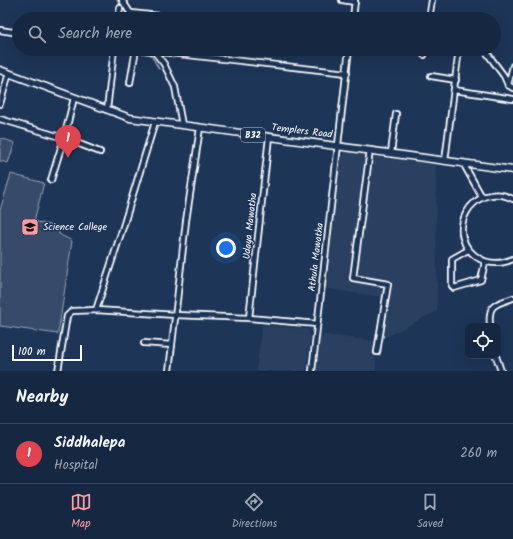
<!DOCTYPE html>
<style>
:root{--surface:#162841;--page:#1f3048;--text:#f1f3f6;--muted:#9ea6b1;--line:#35445a;--accent:#ff9aa2}
body{margin:0;font-family:Kalam,sans-serif;background:var(--page);color:var(--text)}
.controls{position:absolute;right:12px;bottom:12px;display:grid;overflow:hidden;border-radius:8px;box-shadow:0 4px 16px #0002}
.controls button{width:36px;height:36px;display:grid;place-items:center;padding:0;border:0;border-bottom:1px solid var(--line);background:var(--surface);color:var(--text);font:20px sans-serif}
.scale{position:absolute;left:12px;bottom:10px;width:70px;box-sizing:border-box;padding-left:4px;border:2px solid #fff;border-top:0;font-size:11px;line-height:14px;white-space:nowrap;color:#fff;-webkit-text-stroke:3px #1d3557;paint-order:stroke}
.you{position:absolute;left:226px;top:248px;width:14px;height:14px;margin:-10px;border:3px solid #fff;border-radius:50%;background:#1a73e8;box-shadow:0 0 0 6px #1a73e833}
.badge{display:grid;place-items:center;width:26px;height:26px;border-radius:50%;background:var(--accent);color:#fff;font-size:13px;font-weight:700}
.pin{position:absolute;translate:-50% -33px;filter:drop-shadow(0 1px 2px #0008)}
.pin::after{content:'';position:absolute;top:21px;width:14px;height:12px;background:inherit;clip-path:polygon(0 0,100% 0,50% 100%)}
.list{margin:0;padding:0;list-style:none}
h2{display:flex;justify-content:space-between;align-items:center;height:52px;margin:0;padding:0 16px;font-size:17px}
h2 small{font-size:13px;font-weight:400;color:var(--muted)}
.list li{display:grid;grid-template-columns:26px 1fr auto;gap:12px;align-items:center;box-sizing:border-box;height:60px;padding:0 16px;border-top:1px solid var(--line)}
.list b{display:block;font-size:15px;white-space:nowrap}
.list p{margin:0;font-size:13px;white-space:nowrap;color:var(--muted)}
.list em{font-size:13px;font-style:normal;color:var(--muted)}
.icon{flex:none;width:22px;height:22px;fill:none;stroke:currentColor;stroke-width:2;stroke-linecap:round;stroke-linejoin:round}
.map{position:relative;flex:none;width:513px;height:371px;overflow:hidden}
.search{position:absolute;background:var(--surface);box-shadow:0 4px 16px #0002;left:12px;right:12px;top:12px;height:44px;display:flex;align-items:center;gap:10px;box-sizing:border-box;padding:0 14px;border-radius:22px;color:var(--muted);font-size:15px}
.sheet{height:112px;background:var(--surface)}
nav{display:flex;justify-content:space-around;align-items:center;box-sizing:border-box;height:56px;border-top:1px solid var(--line);background:var(--surface);font-size:11px;color:var(--muted)}
nav a{display:grid;justify-items:center;gap:2px}
nav .on{color:var(--accent)}
.map>svg:first-child{display:block}
</style>
<div class="map">
<svg width="513" height="371" viewBox="0 0 513 371">
<rect width="100%" height="100%" fill="#1d3557"/>
<filter id="ink" filterUnits="userSpaceOnUse"><feTurbulence type="fractalNoise" baseFrequency=".025" numOctaves="2"/><feDisplacementMap in="SourceGraphic" scale="8" xChannelSelector="R" yChannelSelector="G"/><feConvolveMatrix kernelMatrix="1 2 1 2 8 2 1 2 1" color-interpolation-filters="sRGB"/></filter>
<g filter="url(#ink)">
<g fill="#2a4161">
<path d="M345,152l91,13 1,146 -59,30 -3,6 1,24h-63l4,-37 58,7 7,-44 -60,-9 15,-126 4,-8z"/>
<path d="M262,325l46,4 2,7 -4,35h-50z"/>
</g>
<g fill="#364b69" stroke="#9aa5b4">
<path d="M1,138l14,5 -7,20 -8,-2v-19z"/>
<path d="M11,174l33,9 -10,38 26,7 -1,6 13,7 -14,93 -58,-8v-116z"/>
</g>
<g fill="none" stroke-linecap="round" stroke-linejoin="round">
<g stroke="#a0aab8" stroke-width="1.5">
<path d="M117,0l13,19"/>
<path d="M150,53l9,16"/>
</g>
<defs>
<g id="minor">
<path d="M122,0l12,19"/>
<path d="M342,0l13,2"/>
<path d="M131,13l57,6"/>
<path d="M118,19l2,-11"/>
<path d="M353,19l2,-19"/>
<path d="M429,19l3,-19"/>
<path d="M0,30l19,3"/>
<path d="M135,49l212,24"/>
<path d="M484,49l20,27 4,9 5,3"/>
<path d="M153,50l11,14 11,23 7,38"/>
<path d="M424,55l1,-6"/>
<path d="M431,76l25,4"/>
<path d="M130,83l6,-34"/>
<path d="M508,85l5,-19"/>
<path d="M454,90l59,9"/>
<path d="M0,104l9,-31"/>
<path d="M107,110l7,-61"/>
<path d="M0,119l64,19 36,14"/>
<path d="M370,150l-17,128 35,6 -11,68"/>
<path d="M391,153l5,-39"/>
<path d="M445,161l14,-112"/>
<path d="M463,163l19,34"/>
<path d="M51,180l13,-42 10,-40"/>
<path d="M513,199c-40,-21 -73,37 -33,60 11,6 22,5 33,0"/>
<path d="M468,250l-16,9v27l2,2 27,-8 4,-18"/>
<path d="M96,310l27,-83 32,-105"/>
<path d="M249,318l20,-181"/>
<path d="M490,326c-2,-22 4,-21 23,-28"/>
<path d="M144,343l28,2"/>
<path d="M496,356l5,15"/>
<path d="M58,371l9,-55 5,-5 24,-1 80,5 73,3 68,6"/>
<path d="M169,371l17,-150 14,-93"/>
<path d="M312,371l37,-322"/>
</g>
<path id="major" d="M0,70l130,48 383,52"/>
</defs>
<use href="#minor" stroke="#fff" stroke-width="8"/>
<use href="#major" stroke="#fff" stroke-width="9"/>
<use href="#minor" stroke="#1d3557" stroke-width="4.5"/>
<use href="#major" stroke="#1d3557" stroke-width="6"/>
</g>
</g>
<defs>
<symbol id="school-square" viewBox="-11 -11 22 22"><rect x="-9" y="-9" width="18" height="18" rx="4" fill="#ff9aa2" stroke="#1d3557"/><path d="M0-5L7-2L0 1L-7-2ZM-4 1L0 2.5L4 1V4Q0 6-4 4Z" fill="#111"/></symbol>
</defs>
<g fill-rule="evenodd">
<use href="#school-square" x="20" y="217" width="20" height="20"/>
</g>
<g text-anchor="middle" dominant-baseline="central" stroke-width="3" stroke-linejoin="round" paint-order="stroke">
<rect fill="#1d3557" stroke="#bbc2cd" stroke-width="1" x="241" y="128" width="24" height="14" rx="3"/>
<g font-size="9" font-weight="bold" fill="#fff">
<text x="253" y="135">B32</text>
</g>
<g font-size="10" fill="#fff" stroke="#1d3557">
<text transform="translate(302 131) rotate(7)">Templers Road</text>
<text transform="translate(250 226) rotate(-84)">Udaya Mawatha</text>
<text transform="translate(316 257) rotate(-83)">Athula Mawatha</text>
</g>
<g font-size="10" fill="#fff" stroke="#1d3557" text-anchor="start">
<text x="43" y="227">Science College</text>
</g>
</g>
</svg>
<div class="controls">
<button><svg class="icon" aria-label="locate" viewBox="0 0 24 24"><circle cx="12" cy="12" r="6"/><path d="M12 2v4M12 18v4M2 12h4M18 12h4"/></svg></button>
</div>
<div class="scale">100 m</div>
<div class="you"></div>
<div class="pin badge" style="left:68px;top:158px;background:#e0444e">1</div>
<div class="search"><svg class="icon" aria-label="search" viewBox="0 0 24 24"><circle cx="10" cy="10" r="6"/><path d="M15 15l6 6"/></svg>Search here</div>
</div>
<section class="sheet">
<h2>Nearby<small></small></h2>
<ul class="list">
<li><span class="badge" style="background:#e0444e">1</span><div><b>Siddhalepa</b><p>Hospital</p></div><em>260 m</em></li>
</ul>
</section>
<nav>
<a class="on"><svg class="icon" aria-label="map" viewBox="0 0 24 24"><path d="M3 6l6-2 6 2 6-2v14l-6 2-6-2-6 2zM9 4v14M15 6v14"/></svg>Map</a>
<a><svg class="icon" aria-label="directions" viewBox="0 0 24 24"><path d="M12 3l9 9-9 9-9-9zM9 14v-3h6M13 9l2 2-2 2"/></svg>Directions</a>
<a><svg class="icon" aria-label="saved" viewBox="0 0 24 24"><path d="M7 4h10v16l-5-4-5 4z"/></svg>Saved</a>
</nav>
